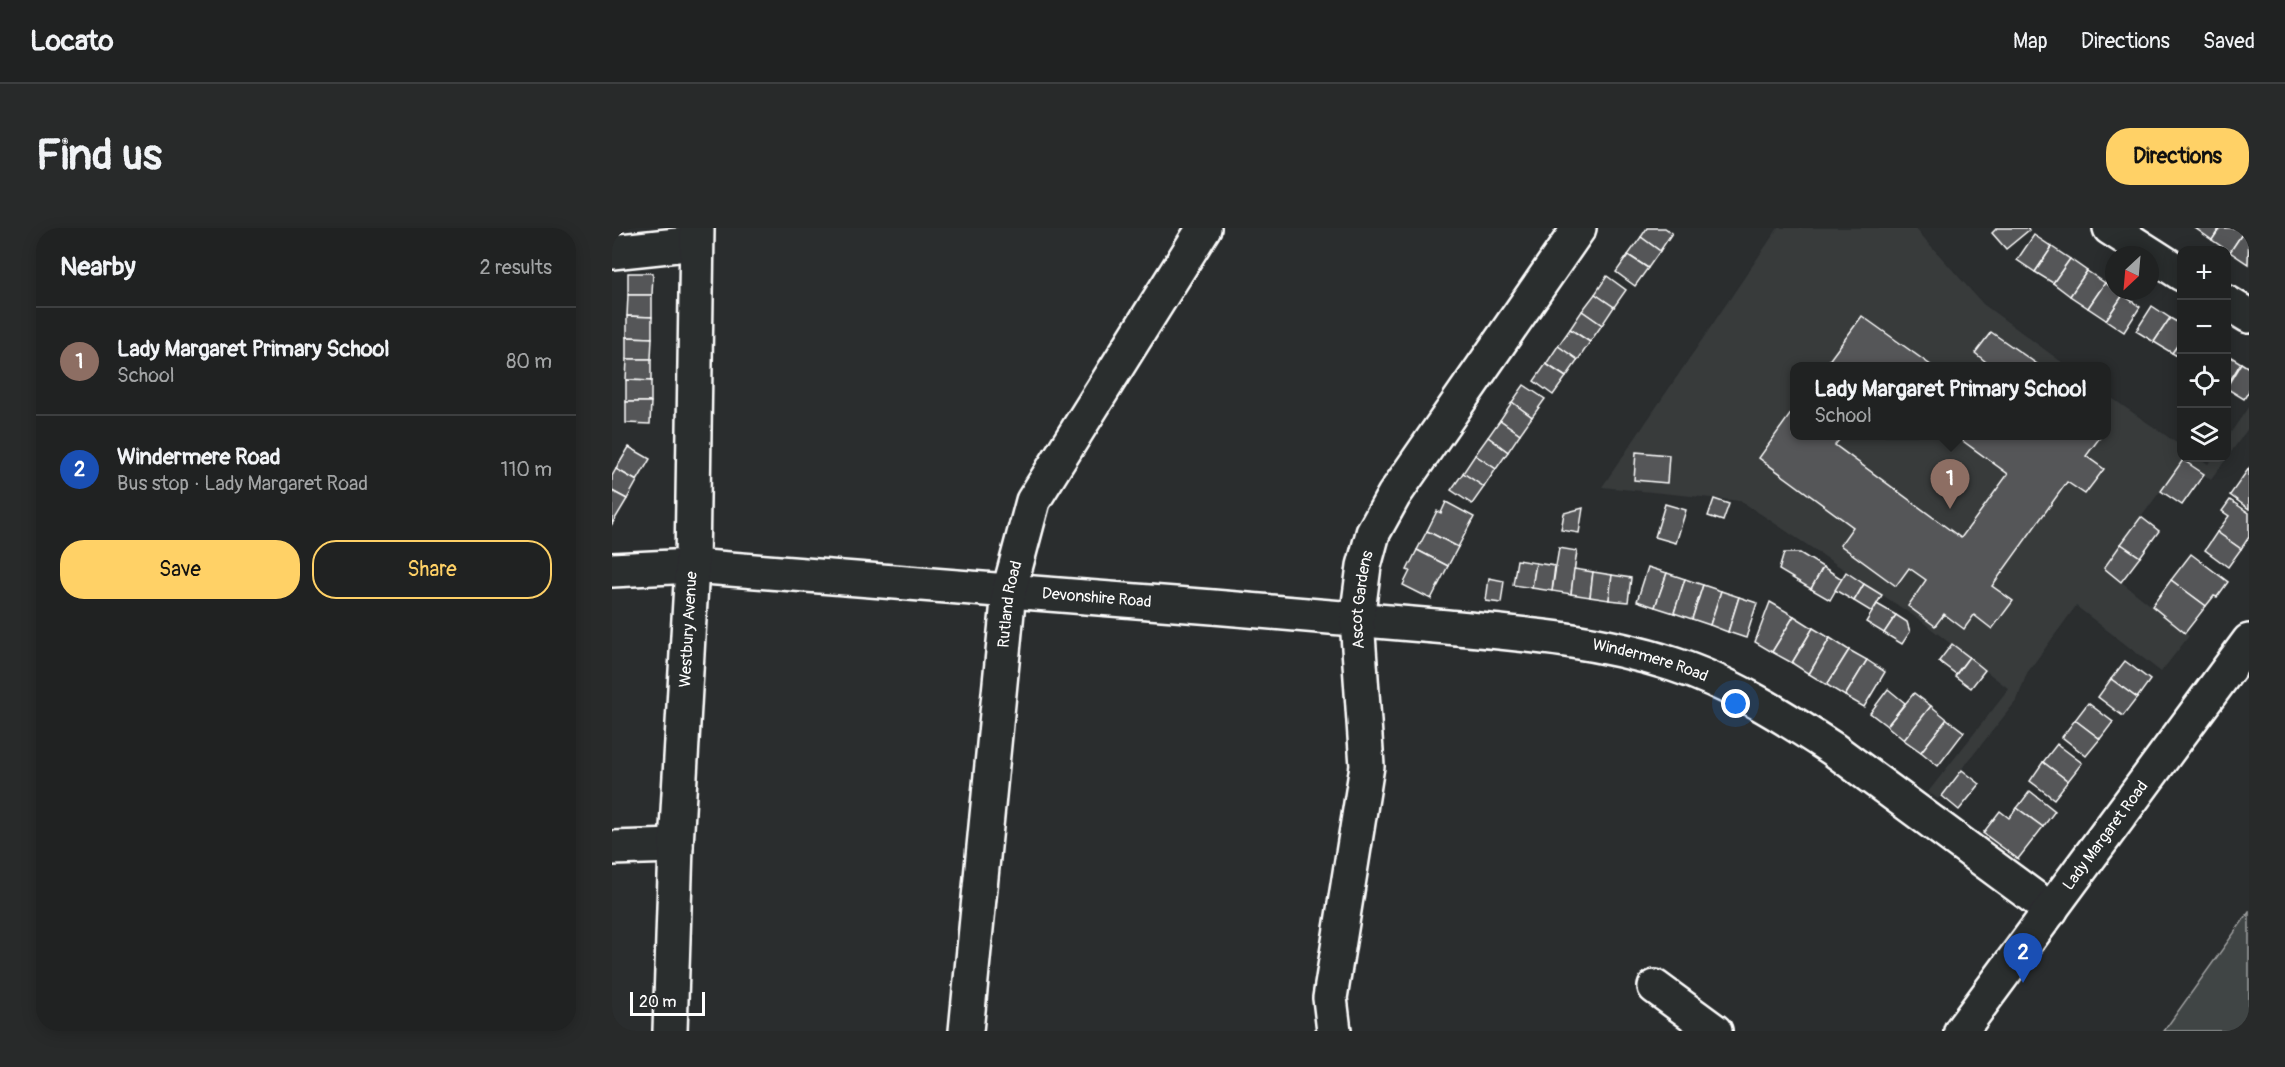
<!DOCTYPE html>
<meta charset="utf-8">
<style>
:root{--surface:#202222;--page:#282a2a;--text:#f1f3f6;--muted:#a2a4a5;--line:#3d3f40;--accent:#ffd166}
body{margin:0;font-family:Pangolin,sans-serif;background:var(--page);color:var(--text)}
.controls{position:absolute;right:18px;top:18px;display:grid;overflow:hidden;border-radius:12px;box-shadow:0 3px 15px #0003}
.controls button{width:54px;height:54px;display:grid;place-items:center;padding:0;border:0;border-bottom:2px solid var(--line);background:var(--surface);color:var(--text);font:30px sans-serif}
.compass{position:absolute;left:1493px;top:18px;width:54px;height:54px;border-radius:50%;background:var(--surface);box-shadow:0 3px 15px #0003;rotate:206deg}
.scale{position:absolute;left:18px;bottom:15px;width:75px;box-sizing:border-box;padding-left:6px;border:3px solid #fff;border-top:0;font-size:16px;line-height:21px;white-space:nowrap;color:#fff;-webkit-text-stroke:4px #2a2d2e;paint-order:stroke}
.you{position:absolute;left:1124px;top:476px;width:21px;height:21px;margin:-15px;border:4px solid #fff;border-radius:50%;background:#1a73e8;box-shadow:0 0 0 9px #1a73e833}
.badge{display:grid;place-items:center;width:39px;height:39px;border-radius:50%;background:var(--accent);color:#fff;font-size:20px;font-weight:700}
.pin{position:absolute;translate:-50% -50px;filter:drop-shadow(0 2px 3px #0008)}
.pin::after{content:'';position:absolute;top:32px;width:21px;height:18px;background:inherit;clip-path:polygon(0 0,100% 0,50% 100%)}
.popup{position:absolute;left:1178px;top:134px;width:321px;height:78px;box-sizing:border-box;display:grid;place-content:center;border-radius:12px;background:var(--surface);filter:drop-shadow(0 2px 4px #0005);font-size:20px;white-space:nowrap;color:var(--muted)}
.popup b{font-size:22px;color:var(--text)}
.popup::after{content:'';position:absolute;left:50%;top:100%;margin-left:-12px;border:12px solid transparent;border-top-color:var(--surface)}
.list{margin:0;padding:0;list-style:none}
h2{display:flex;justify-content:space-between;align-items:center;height:78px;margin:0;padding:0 24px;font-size:26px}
h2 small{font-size:20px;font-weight:400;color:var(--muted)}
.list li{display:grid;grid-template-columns:39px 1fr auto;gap:18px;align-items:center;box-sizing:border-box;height:108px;padding:0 24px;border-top:2px solid var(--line)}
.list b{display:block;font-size:22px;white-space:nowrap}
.list p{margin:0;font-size:20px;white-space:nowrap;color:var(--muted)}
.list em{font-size:20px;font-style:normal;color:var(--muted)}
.actions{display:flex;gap:12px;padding:18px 24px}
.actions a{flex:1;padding:14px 0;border:2px solid var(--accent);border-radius:24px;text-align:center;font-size:21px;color:var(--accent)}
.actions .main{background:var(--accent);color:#111}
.icon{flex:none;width:33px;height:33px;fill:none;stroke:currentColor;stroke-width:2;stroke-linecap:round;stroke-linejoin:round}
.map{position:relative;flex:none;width:1637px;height:803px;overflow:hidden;border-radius:24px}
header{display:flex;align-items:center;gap:36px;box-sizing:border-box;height:84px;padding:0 30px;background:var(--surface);border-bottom:2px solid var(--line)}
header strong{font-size:28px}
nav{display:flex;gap:33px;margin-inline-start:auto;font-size:21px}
.intro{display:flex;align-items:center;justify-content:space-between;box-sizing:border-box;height:144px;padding:0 36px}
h1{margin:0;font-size:42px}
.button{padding:15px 27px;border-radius:24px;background:var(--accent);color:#111;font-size:21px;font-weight:700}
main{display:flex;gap:36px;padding:0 36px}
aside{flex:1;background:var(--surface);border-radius:24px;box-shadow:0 3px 15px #0003}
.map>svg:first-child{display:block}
</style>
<header>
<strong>Locato</strong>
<nav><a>Map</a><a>Directions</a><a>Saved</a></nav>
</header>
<div class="intro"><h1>Find us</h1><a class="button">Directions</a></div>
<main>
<aside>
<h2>Nearby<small>2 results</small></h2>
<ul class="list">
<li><span class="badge" style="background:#8d6e63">1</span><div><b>Lady Margaret Primary School</b><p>School</p></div><em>80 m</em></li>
<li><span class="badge" style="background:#1a4fb4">2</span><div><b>Windermere Road</b><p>Bus stop · Lady Margaret Road</p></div><em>110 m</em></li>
</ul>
<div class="actions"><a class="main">Save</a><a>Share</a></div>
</aside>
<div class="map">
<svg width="1637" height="803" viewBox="0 0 1637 803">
<rect width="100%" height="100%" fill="#2a2d2e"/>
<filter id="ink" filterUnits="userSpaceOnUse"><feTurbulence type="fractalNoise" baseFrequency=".0167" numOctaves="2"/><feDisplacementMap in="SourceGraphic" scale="12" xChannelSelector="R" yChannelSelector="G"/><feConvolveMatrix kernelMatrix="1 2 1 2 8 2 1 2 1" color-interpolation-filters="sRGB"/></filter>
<g filter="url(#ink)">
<path fill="#373a3b" d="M1166,0h137l68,76 84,62h-273v70h312v-42l75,52 1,12h17l9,6 5,-6h13l1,-20 22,-32v21l-38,53 -28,-20 -79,108 85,68 -28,36 -85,-66 -49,67 -10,27 -79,99 -10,-7 81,-103 -89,-69 -179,-119 -139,-14z"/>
<path fill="#414445" stroke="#a0a2a2" stroke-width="1.5" d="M1637,684v119h-85z"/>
<g fill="#555758" stroke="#fff" stroke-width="1.5">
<path d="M1035,0h18l7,5 -12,18 -19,-14z"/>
<path d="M1385,0h31l1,2 -23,19 -14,-16z"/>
<path d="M1583,0h25l-8,12z"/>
<path d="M1608,0h26l-16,24 -18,-12z"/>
<path d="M1634,0h3l-1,36 -18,-12z"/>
<path d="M1422,7l18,12 -17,25 -18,-12z"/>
<path d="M1029,9l19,14 -12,17 -20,-13z"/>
<path d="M1440,19l18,12 -17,24 -18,-11z"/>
<path d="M1016,27l20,13 -13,18 -19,-14z"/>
<path d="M1458,31l17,12 -17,25 -17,-13z"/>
<path d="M1475,43l18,12 -17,25 -18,-12z"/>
<path d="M16,45h25l-1,22h-24z"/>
<path d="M995,48l19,14 -12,17 -19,-13z"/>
<path d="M1493,55l18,12 -17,25 -18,-12z"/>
<path d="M983,66l19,13 -12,18 -20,-14z"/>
<path d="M16,67h24v22l-25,-1z"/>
<path d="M1511,67l17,12 -16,25 -18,-12z"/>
<path d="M1540,78l18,12 -16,24 -18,-11z"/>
<path d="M970,83l20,14 -12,17 -20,-13z"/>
<path d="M15,88l25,1v21l-25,-1z"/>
<path d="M1250,88l70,50h-107z"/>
<path d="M1558,90l12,7v14l-10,14 -18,-11z"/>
<path d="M958,101l20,13 -12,18 -20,-14z"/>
<path d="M1379,104l49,34h-49l-16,-13z"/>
<path d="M15,109l25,1 -1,21h-24z"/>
<path d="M1570,111v20l-10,-6z"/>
<path d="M946,118l20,14 -12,17 -20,-13z"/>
<path d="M1614,126l15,9 -15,24z"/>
<path d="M15,131h24v22l-25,-1z"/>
<path d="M1629,135l8,5v23l-5,8 -18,-11z"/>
<path d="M934,136l20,13 -13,18 -19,-14z"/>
<path d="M14,152l25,1v21h-25z"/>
<path d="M912,157l21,14 -13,18 -20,-15z"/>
<path d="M14,174h25l-1,22 -24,-1z"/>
<path d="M900,174l20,15 -12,17 -20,-14z"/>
<path d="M1182,181v27h48l-7,9 126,93 47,-64 -52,-38h145l-15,20 18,13 -19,25 -18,-12 -75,104 21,15 -21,28 -18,-14 -10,14 -20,-15 -9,12 -27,-20 18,-26 -17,-12 -13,18 -56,-41 13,-18 -94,-69z"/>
<path d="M888,192l20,14 -12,18 -20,-15z"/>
<path d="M876,209l20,15 -12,17 -21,-14z"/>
<path d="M17,219l21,12 -13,22 -21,-12z"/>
<path d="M1024,224l33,3 -2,28 -33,-3z"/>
<path d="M863,227l21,14 -12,18 -21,-14z"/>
<path d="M1571,232l21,14 -22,31 -21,-14z"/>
<path d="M1637,240v41l-19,-14z"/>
<path d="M4,241l21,12 -10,18 -15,-8v-15z"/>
<path d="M851,245l21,14 -12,17 -21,-14z"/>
<path d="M0,263l15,8 -15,25z"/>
<path d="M1102,271l15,5 -6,17 -15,-5z"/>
<path d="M1618,272l19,13v24l-8,12 -24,-17 12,-16 -7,-5z"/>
<path d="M834,274l28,15 -16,30 -31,-16 10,-20 4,2z"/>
<path d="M1053,276l21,6 -10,33 -21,-6z"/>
<path d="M971,280l-4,25 -18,-3 3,-17z"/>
<path d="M1529,289l18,14 -19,26 -19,-13z"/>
<path d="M815,303l31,16 -10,19 -31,-16z"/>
<path d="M1605,304l24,17 -13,18 -23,-17z"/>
<path d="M1509,316l19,13 -19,25 -17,-14z"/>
<path d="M947,320l18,3 -6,43 -19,-3z"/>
<path d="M805,322l31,16 -17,33 -28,-14 7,-14 -3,-1z"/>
<path d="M1172,325h16l23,14 -12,22 -32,-19z"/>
<path d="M1579,326l37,28 -11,15 -3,-1 -8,10 -35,-26z"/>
<path d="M905,332l19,3 -4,25 -19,-3z"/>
<path d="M924,335l19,3 -3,25 -20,-3z"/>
<path d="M1036,339l19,6 -12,34 -18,-6z"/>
<path d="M1211,339l19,12 -12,21 -19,-11z"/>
<path d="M962,341l19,3 -3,25 -19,-3z"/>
<path d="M981,344l19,3 -3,25 -19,-3z"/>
<path d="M1234,344l18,12 -10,17 -19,-11z"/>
<path d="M1055,345l18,6 -11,34 -19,-6z"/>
<path d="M1000,347l19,3 -3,24 -19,-2z"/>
<path d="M877,350l15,3 -3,22 -15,-2z"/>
<path d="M1073,351l18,6 -11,34 -18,-6z"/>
<path d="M1559,352l35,26 -21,27 -33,-27z"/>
<path d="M1252,356l18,11 -10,17 -18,-11z"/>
<path d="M1091,357l18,6 -11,34 -18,-6z"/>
<path d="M1109,363l18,6 -11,35 -18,-7z"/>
<path d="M1127,369l18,6 -11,35 -18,-6z"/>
<path d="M1158,374l24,14 -22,36 -17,-10z"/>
<path d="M1265,376l19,11 -12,18 -18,-11z"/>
<path d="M1284,387l11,7 3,10 -8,12 -18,-11z"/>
<path d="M1182,388l19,12 -21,35 -20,-11z"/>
<path d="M1201,400l17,10 -21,36 -17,-11z"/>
<path d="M1218,410l19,12 -22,35 -18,-11z"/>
<path d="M1340,416l17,13 -13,17 -17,-13z"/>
<path d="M1237,422l18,10 -22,36 -18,-11z"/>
<path d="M1357,429l16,13 -14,18 -16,-12z"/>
<path d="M1255,432l18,12 -21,35 -19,-11z"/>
<path d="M1513,433l25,19 -13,18 -26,-19z"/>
<path d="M1499,451l26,19 -14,18 -25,-19z"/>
<path d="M1276,461l17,14 -18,23 -17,-13z"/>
<path d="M1302,465l17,13 -27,34 -17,-14z"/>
<path d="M1476,475l25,19 -13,17 -25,-19z"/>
<path d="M1319,478l16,13 -26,33 -17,-12z"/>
<path d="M1335,491l17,13 -26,34 -17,-14z"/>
<path d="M1463,492l25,19 -14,17 -24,-19z"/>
<path d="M1445,516l25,19 -14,18 -25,-19z"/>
<path d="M1431,534l25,19 -14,18 -24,-18z"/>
<path d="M1350,542l18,14 -21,26 -17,-14z"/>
<path d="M1418,563l25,20 -12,16 -26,-19z"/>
<path d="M1405,580l26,19 -25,32 -35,-26 17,-22 9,7z"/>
</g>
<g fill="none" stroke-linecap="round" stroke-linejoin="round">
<defs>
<g id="minor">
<path d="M1498,0l72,46"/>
<path d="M0,24l84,-9"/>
<path d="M1614,74l23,14"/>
<path id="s1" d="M0,342l80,-4c173,13 347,27 521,41 78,7 156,13 234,20 76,7 151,13 225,37 57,18 111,52 161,85l218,161"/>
<path d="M0,620l64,-2"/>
<path d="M1043,759l60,44"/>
<path id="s2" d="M58,803l6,-185 16,-280 5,-338"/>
<path id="s3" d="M354,803l43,-440 24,-90 171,-273"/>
<path id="s4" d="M722,803l-4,-33 37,-232 -10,-147 7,-53 9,-33 21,-38 185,-267"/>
<path id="s5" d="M1349,803l288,-390"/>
</g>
</defs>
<use href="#minor" stroke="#fff" stroke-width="38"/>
<use href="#minor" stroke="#2a2d2e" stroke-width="33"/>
</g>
</g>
<g text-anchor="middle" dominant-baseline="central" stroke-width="5" stroke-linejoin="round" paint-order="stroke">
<g font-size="16" fill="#fff" stroke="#2a2d2e">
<text stroke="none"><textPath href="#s1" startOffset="486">Devonshire Road</textPath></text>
<text stroke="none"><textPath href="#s4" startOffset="435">Ascot Gardens</textPath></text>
<text stroke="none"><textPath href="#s3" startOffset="429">Rutland Road</textPath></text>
<text stroke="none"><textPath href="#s2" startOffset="402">Westbury Avenue</textPath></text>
<text stroke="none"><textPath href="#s1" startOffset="1044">Windermere Road</textPath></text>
<text stroke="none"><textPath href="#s5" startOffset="243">Lady Margaret Road</textPath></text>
</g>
</g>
</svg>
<div class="controls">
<button>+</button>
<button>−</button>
<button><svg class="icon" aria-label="locate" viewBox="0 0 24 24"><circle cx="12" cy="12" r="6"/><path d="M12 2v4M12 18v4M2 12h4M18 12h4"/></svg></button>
<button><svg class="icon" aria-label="layers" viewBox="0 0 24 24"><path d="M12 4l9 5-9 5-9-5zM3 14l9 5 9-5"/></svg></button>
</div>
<svg class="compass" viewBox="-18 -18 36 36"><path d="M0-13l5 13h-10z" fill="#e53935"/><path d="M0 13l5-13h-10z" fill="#a2a4a5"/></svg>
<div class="scale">20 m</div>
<div class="you"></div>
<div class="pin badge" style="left:1338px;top:281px;background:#8d6e63">1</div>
<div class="popup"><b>Lady Margaret Primary School</b>School</div>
<div class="pin badge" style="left:1411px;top:755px;background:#1a4fb4">2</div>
</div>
</main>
